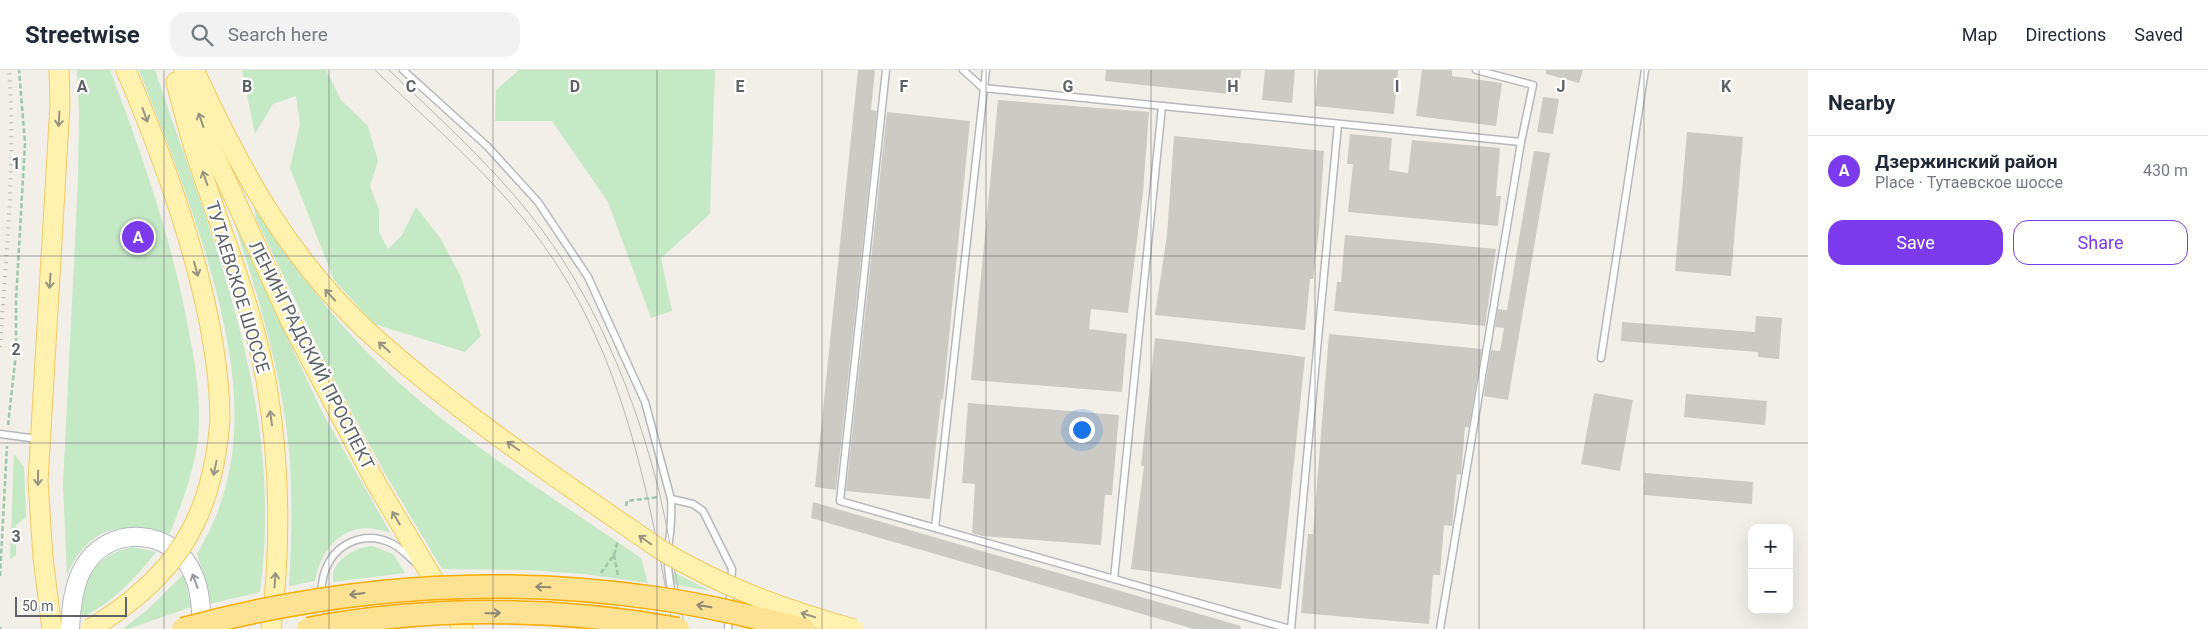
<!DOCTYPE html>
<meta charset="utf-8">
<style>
:root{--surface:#fff;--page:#f2f2f3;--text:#1f2937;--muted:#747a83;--line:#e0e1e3;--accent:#7c3aed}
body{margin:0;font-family:Roboto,sans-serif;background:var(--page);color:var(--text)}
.controls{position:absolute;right:15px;bottom:15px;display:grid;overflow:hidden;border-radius:10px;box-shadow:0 5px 20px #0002}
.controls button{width:45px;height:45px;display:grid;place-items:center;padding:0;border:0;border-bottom:1px solid var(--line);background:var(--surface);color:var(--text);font:25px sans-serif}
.scale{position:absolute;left:15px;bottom:12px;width:112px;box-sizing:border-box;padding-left:5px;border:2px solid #5f6368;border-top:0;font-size:14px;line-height:18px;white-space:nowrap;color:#5f6368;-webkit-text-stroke:4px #fff;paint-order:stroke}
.you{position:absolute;left:1081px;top:359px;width:18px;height:18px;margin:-12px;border:4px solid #fff;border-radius:50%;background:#1a73e8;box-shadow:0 0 0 8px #1a73e833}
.badge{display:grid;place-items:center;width:32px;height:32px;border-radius:50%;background:var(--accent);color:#fff;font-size:16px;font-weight:700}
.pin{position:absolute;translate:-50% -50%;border:2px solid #fff;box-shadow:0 1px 5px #0006}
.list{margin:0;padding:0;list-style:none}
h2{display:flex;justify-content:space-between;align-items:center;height:65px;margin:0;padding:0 20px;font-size:21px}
h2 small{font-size:16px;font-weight:400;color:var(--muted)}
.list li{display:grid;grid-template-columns:32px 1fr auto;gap:15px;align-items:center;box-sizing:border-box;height:70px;padding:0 20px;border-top:1px solid var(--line)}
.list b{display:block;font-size:19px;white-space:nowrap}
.list p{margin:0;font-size:16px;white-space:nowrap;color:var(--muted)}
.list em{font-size:16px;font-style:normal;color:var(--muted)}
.actions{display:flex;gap:10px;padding:15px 20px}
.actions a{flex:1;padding:11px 0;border:1px solid var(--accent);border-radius:15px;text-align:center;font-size:18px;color:var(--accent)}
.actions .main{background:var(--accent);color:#fff}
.icon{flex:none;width:28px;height:28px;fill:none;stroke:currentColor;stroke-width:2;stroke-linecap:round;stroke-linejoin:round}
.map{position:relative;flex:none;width:1808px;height:559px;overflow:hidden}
header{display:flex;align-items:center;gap:30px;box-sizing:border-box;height:70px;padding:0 25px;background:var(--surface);border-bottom:1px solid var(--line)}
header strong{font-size:24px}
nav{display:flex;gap:28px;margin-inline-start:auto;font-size:18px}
.search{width:350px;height:45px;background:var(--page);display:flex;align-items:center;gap:12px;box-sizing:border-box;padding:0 18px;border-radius:15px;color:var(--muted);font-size:19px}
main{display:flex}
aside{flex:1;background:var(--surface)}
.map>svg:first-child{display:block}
</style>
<header>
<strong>Streetwise</strong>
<div class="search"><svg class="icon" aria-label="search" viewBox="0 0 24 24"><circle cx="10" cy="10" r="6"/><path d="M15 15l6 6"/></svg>Search here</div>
<nav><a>Map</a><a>Directions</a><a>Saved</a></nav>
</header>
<main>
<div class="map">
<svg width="1808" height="559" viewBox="0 0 1808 559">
<rect width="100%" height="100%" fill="#f1efe8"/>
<g fill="#c5e8c5">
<path d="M77,0h33c33,87 64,176 80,268 7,35 12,73 7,109 -6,32 -16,60 -29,90 -45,-20 -82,-8 -101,38l-4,-90 15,-305 1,-68z"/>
<path d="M139,0h16c58,173 130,334 105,522l-51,12 -2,-20 -10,-30c58,-96 39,-198 9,-299 -19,-63 -43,-124 -67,-185z"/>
<path d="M242,0h84l15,30 27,26 10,35 -8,25 9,24v22l9,17 14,-14 14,-28 24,31 20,37 21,61 -16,16 -91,-28 -40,-44 -44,-112 10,-44 -4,-28 -23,8 -18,30z"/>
<path d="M519,0h196l-5,144 -49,44 11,53 -21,7 -43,-116 -56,-81h-57l1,-31z"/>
<path d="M254,136c38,57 77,112 127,160 78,75 172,131 260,192l7,25 -64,-9 -57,-4 -85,-1 -55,-92 -59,-109 -72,-149z"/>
<path d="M234,152l88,190 68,120c-8,-1 -17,-4 -24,-4 -30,1 -46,27 -51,53l-26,5c3,-49 4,-97 -1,-145 -8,-75 -31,-148 -54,-219z"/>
<path d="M14,384l10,13 2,50 -10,8v30l-6,4z"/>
<path d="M373,476l20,8 12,19 -72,9c-3,-22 23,-35 40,-36z"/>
<path d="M133,477l23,5c-20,25 -44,52 -74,65 -3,-37 14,-63 51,-70z"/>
<path d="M666,498l44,23 -42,-8z"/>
<path d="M184,504l7,33 -63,22h-5l24,-19z"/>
</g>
<g fill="#cccac5">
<path d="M858,0h17l-4,40 6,1 -41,379 -21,-3z"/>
<path d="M1106,0h135l-2,25 -134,-14z"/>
<path d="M1265,0h30l-3,33 -30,-3z"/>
<path d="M1318,0h80l-4,44 -79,-8z"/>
<path d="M1422,0h30v6l50,7 -6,43 -80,-10z"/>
<path d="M1546,0h37l-4,13 -33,-9z"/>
<path d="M1543,27l16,2 -6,35 -16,-2z"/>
<path d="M998,30l151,12 -6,80 -15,121 -37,-4 -2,20 38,5 -5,58 -151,-12z"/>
<path d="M887,42l83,9 -27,279 -2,-1 -11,100 -84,-8z"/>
<path d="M1687,62l56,5 -12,139 -56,-5z"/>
<path d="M1350,64l42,4 -3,32 19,3 4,-33 88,8 -4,48h5l-3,30 -150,-14 5,-48h-6z"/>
<path d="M1174,66l150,15 -5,78 -6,50h-3l-5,51 -150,-15 12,-80z"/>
<path d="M1534,81l16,2 -42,247 -24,-4 7,-46 9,1 4,-23 -9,-1 3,-18 9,1z"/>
<path d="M1345,165l151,14 -11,77 -151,-15 3,-29h4z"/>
<path d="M1756,246l26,2 -3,41 -21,-2v-5l-137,-11 1,-19 133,10z"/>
<path d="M1329,264l153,15 -13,78h-4l-4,48 -4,-1 -5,52 -8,-1 -4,50h-7l-4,49 -128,-11 7,-79h5z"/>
<path d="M1155,268l150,19 -24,232 -150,-20 13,-103h-3z"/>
<path d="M1594,323l39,7 -13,71 -39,-7z"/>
<path d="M1686,324l81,7 -2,24 -81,-8z"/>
<path d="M968,333l151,12 -7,80h-7l-4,50 -119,-9 -10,-3 3,-49 -13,-1z"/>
<path d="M1645,403l108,9 -1,22 -108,-9z"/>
<path d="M813,432l428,124 -1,3h-46l-383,-111z"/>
</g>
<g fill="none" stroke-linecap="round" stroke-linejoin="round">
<defs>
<g id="lane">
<path d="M403,0l84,76 51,56 50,75 57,125 26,97 22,5 10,7 29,58 -4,60"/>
<path d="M886,0l-46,431 450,128"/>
<path d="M963,0l20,18 538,54"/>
<path d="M1601,288l44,-288"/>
<path d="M0,364l38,5"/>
<path d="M671,429c1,15 0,27 -2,42 -3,18 0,37 3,55"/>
<path d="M935,458l51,-458"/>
<path d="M1114,509l48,-473"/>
<path d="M319,553c1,-16 1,-34 5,-49 9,-30 39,-44 67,-31 9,4 17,13 24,19"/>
<path d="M1291,559l47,-505"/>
<path d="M1440,559l81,-487 12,-57 -57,-15"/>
</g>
<path id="secondary" d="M70,559c1,-20 3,-41 12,-59 25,-48 93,-42 112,6 7,17 7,35 8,53"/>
<g id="primary">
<path d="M126,0c44,103 93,237 94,349"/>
<path d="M184,0l27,77 80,175 85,161 87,146"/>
<path d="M197,6c44,95 91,181 168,253"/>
<path d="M176,12c6,23 12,47 19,69 24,76 56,150 71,229 14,81 15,167 5,249"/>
<path d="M52,559l-9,-71 -5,-77 22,-377 -1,-34"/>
</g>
</defs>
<use href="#lane" stroke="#b5b8bc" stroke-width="9"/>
<use href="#secondary" stroke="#b6babf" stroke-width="20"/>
<use href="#primary" stroke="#f2c960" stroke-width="21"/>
<g stroke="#9cc7a9" stroke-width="2.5" stroke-dasharray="5 2.5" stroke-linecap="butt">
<path d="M8,355l8,-72v-53l9,-157 -6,-73"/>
<path d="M626,436l1,-5 32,-4"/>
<path d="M614,485l4,21"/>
<path d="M601,503l13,-18 4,-15"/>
<path d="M0,506l7,-130"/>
<path d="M0,557l1,2"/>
</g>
<use href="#lane" stroke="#fff" stroke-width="6"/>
<use href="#secondary" stroke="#fff" stroke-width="18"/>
<use href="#primary" stroke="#fff2af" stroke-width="19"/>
<g stroke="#b6b7b8" stroke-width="1">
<path d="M375,0c62,60 130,116 178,189 74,110 97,242 120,370"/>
<path d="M389,0c48,46 98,91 140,143 65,81 106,182 131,282 10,44 17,90 25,134"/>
</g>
<path stroke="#b6b7b8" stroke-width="4" stroke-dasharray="1 6" stroke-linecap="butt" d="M0,277c6,-92 16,-185 9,-277"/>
<defs>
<g id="primary-bridge">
<path d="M365,259c91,83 195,151 296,221 61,37 125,60 193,79"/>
<path d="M90,559c85,-51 123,-110 130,-210"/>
</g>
<g id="highway-bridge">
<path d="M183,559c154,-42 313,-54 472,-31 50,7 99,19 148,31"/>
<path d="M308,559c121,-23 249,-22 370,0"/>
</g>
</defs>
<use href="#primary-bridge" stroke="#f2c960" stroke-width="21" stroke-linecap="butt"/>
<use href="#highway-bridge" stroke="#f9ab00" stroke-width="25" stroke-linecap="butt"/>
<use href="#primary-bridge" stroke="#fff2af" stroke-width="19"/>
<use href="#highway-bridge" stroke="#fde293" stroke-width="22"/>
</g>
<defs><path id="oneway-shaft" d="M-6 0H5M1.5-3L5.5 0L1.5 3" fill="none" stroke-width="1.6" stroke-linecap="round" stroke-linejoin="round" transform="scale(1.25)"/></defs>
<g stroke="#979581">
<use href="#oneway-shaft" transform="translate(145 45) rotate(70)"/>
<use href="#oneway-shaft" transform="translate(59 49) rotate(93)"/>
<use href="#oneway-shaft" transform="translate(201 50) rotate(-109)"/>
<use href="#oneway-shaft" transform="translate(205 108) rotate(-109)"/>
<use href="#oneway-shaft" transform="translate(196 199) rotate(75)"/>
<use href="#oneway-shaft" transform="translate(50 211) rotate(94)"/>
<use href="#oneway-shaft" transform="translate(330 225) rotate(-133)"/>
<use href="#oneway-shaft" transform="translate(384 277) rotate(-138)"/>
<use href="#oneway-shaft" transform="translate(271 348) rotate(-98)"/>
<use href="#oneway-shaft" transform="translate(513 376) rotate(-145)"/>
<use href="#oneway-shaft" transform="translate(215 398) rotate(102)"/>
<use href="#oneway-shaft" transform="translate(38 408) rotate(91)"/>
<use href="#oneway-shaft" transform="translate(396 448) rotate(-120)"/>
<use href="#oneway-shaft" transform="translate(645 470) rotate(-145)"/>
<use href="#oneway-shaft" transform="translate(275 510) rotate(-86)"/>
<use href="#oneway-shaft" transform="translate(808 545) rotate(-163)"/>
</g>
<use stroke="#979a9d" href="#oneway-shaft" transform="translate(195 511) rotate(-110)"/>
<g stroke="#8e8975">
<use href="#oneway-shaft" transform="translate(543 517) rotate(-178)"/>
<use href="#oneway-shaft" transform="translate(357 524) rotate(173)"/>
<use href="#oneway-shaft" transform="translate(704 536) rotate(-170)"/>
<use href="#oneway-shaft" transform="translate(493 543) rotate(-1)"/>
</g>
<path fill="none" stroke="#5f6368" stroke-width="1" stroke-opacity="0.55" d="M164,0v559M329,0v559M493,0v559M657,0v559M822,0v559M986,0v559M1151,0v559M1315,0v559M1479,0v559M1644,0v559M0,186h1808M0,373h1808"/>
<g text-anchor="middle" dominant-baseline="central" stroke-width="4.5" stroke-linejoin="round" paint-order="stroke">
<g font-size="18" fill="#5f6368" stroke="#fff">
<text transform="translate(238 217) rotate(73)">ТУТАЕВСКОЕ ШОССЕ</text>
<text transform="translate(312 285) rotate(63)">ЛЕНИНГРАДСКИЙ ПРОСПЕКТ</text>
</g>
</g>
<g font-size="16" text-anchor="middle" font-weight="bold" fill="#5f6368" stroke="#fff" stroke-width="4.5" stroke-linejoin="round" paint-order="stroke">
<text x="82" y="22">A</text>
<text x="247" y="22">B</text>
<text x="411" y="22">C</text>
<text x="575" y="22">D</text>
<text x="740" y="22">E</text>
<text x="904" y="22">F</text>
<text x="1068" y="22">G</text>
<text x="1233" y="22">H</text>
<text x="1397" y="22">I</text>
<text x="1561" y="22">J</text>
<text x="1726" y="22">K</text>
<text x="16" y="99">1</text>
<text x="16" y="285">2</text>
<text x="16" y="472">3</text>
</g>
</svg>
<div class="controls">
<button>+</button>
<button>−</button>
</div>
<div class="scale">50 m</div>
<div class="you"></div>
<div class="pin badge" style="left:138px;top:167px">A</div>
</div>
<aside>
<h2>Nearby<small></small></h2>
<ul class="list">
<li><span class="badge">A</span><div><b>Дзержинский район</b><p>Place · Тутаевское шоссе</p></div><em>430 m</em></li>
</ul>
<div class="actions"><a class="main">Save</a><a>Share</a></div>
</aside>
</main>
